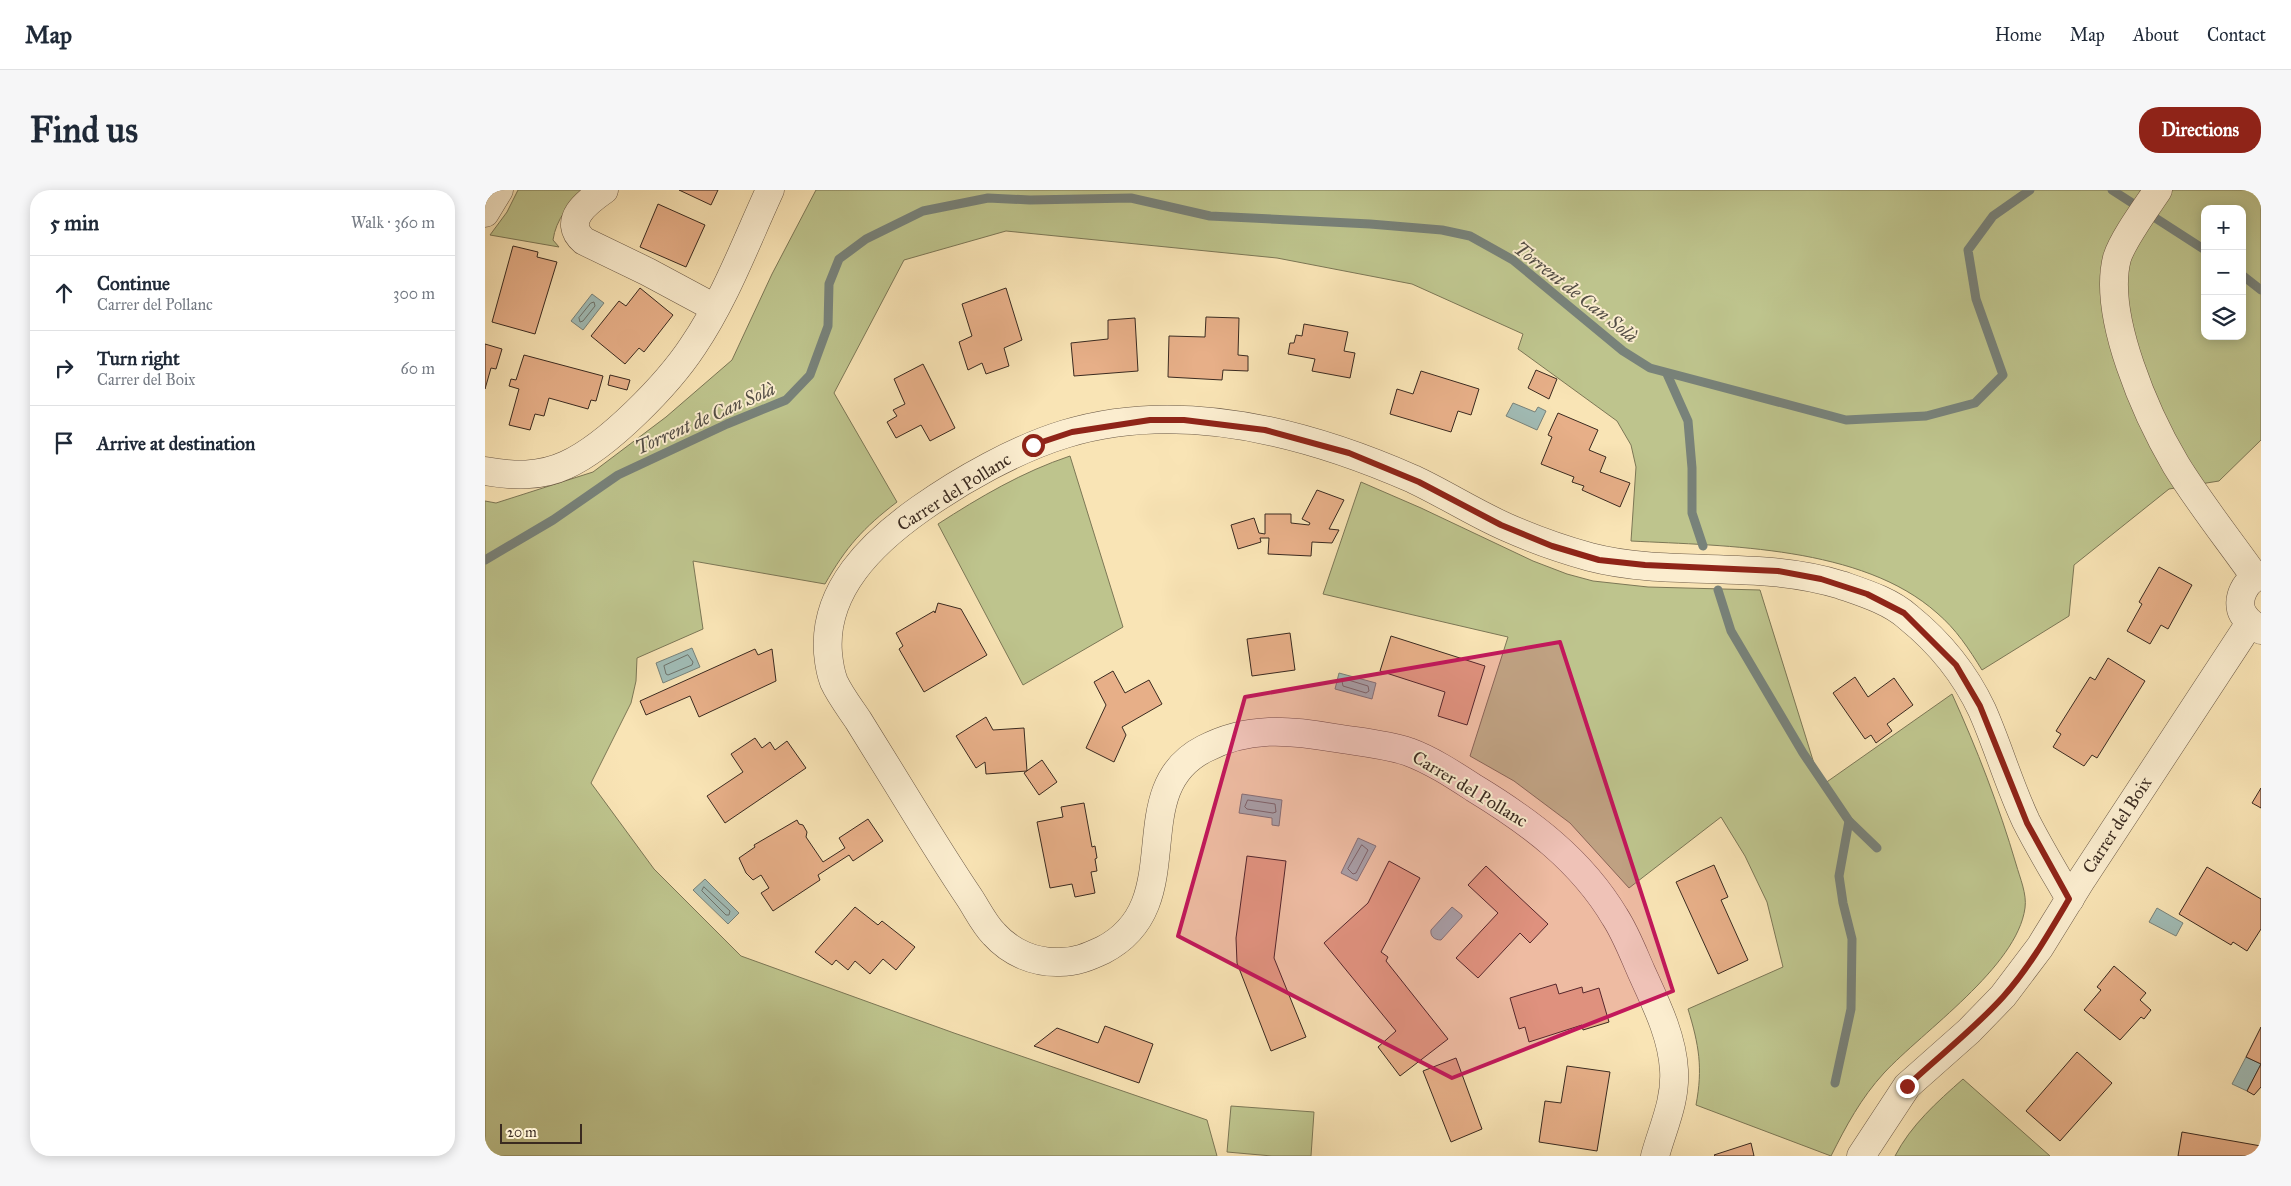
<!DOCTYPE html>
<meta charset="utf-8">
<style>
:root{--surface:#fff;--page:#f6f6f7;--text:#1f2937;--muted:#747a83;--line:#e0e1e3;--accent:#8f2418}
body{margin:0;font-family:"IM FELL Great Primer",serif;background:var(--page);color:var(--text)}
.controls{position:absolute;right:15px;top:15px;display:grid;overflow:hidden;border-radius:10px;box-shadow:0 2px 12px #0003}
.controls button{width:45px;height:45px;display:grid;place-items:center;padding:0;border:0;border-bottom:1px solid var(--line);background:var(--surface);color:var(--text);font:25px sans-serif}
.scale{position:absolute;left:15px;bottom:12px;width:82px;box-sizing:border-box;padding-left:5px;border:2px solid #3a2a20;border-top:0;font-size:14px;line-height:18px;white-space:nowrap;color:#3a2a20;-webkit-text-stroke:4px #fbedcf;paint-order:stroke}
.stop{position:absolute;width:15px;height:15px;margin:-11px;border:4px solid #8f2418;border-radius:50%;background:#fff}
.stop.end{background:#8f2418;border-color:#fff;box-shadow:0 1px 5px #0008}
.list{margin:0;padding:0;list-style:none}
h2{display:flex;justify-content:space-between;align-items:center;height:65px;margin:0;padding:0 20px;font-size:21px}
h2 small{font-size:16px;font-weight:400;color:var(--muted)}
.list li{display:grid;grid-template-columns:32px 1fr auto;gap:15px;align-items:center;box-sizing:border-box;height:75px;padding:0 20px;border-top:1px solid var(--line)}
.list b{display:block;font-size:19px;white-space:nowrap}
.list p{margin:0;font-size:16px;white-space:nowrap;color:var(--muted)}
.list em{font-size:16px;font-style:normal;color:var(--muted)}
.icon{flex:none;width:28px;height:28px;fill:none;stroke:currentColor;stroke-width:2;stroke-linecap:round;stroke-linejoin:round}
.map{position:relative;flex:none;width:1776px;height:966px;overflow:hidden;border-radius:20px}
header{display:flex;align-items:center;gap:30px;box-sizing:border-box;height:70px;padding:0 25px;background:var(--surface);border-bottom:1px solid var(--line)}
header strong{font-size:24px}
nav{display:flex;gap:28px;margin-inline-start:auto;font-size:18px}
.intro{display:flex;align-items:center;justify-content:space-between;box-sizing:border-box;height:120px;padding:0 30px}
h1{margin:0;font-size:35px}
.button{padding:12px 22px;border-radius:20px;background:var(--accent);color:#fff;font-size:18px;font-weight:700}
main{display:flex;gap:30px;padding:0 30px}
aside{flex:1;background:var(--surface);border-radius:20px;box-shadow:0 2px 12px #0003}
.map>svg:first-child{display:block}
</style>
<header>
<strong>Map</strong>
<nav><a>Home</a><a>Map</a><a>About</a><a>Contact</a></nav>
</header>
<div class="intro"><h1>Find us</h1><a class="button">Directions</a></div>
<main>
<aside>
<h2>5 min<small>Walk · 360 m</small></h2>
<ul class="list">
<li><svg class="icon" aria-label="ahead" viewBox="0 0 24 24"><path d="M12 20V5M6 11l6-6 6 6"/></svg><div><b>Continue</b><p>Carrer del Pollanc</p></div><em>300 m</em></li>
<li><svg class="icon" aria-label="right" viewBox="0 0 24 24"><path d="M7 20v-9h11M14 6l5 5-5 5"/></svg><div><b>Turn right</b><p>Carrer del Boix</p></div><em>60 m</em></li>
<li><svg class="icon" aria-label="arrive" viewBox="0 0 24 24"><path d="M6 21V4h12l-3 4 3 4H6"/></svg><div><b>Arrive at destination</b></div></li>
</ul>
</aside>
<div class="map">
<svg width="1776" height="966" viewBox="0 0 1776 966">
<rect width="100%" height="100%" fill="#f9e4b5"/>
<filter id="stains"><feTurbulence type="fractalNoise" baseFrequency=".004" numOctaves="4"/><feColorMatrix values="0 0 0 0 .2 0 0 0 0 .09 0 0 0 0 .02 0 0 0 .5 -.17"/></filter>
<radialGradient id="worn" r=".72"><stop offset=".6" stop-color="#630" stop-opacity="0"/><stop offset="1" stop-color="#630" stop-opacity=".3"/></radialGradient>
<g fill="#bec48d" stroke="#7c7756" fill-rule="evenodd">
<path d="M33,0h67c-16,14 -29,29 -32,50l6,7 -69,-12 17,-23z"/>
<path d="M331,0h1445v250l-42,41 -50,8 -95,76 -5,51 -87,54c-13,-21 -26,-41 -45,-57 -75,-67 -210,-67 -306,-72l5,-74 -5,-22 -14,-24 -99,-72 5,-15 -111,-50 -135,-26 -271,-27 -102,29 -70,133 63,109c-34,26 -51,45 -72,82l-132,-23 10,68 -66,29 -1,23 -5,22 -40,80 63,86 87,87 213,77 253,87 10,36h-732v-655l11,2 97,-31 73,-55 66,-57 40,-86zM1720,19h37v127h-37z"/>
<path d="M585,266l53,171 -100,58 -85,-161c42,-27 84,-52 132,-68z"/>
<path d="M876,292l60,26 112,53 34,13 26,7 55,6 112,3 61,196 131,-92c25,55 47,112 64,170 4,14 11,30 9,44 -8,59 -102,123 -141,165 -23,25 -38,53 -53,83l-135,-51c7,-37 3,-60 -8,-96l95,-42 -16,-65 -22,-46 -24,-39 -92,71 -59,-65 -56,-42 -44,-25 38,-119 -185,-43z"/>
<path d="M1478,889l87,77h-155c16,-31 42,-54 68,-77z"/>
<path d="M746,916l83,6 -3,44h-39l-45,-4z"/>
</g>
<g fill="#a1bcb6" stroke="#78827a">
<path d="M107,104l12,9 -21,27 -12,-9z"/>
<path d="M1028,213l22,9 3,-5 8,4 -9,19 -31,-14z"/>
<path d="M207,458l8,19 -37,16 -7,-20z"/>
<path d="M854,483l37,10 -4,16 -37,-10z"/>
<path d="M757,604l40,6 -3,26 -7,-1v-7l-33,-5z"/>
<path d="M873,648l18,8 -19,35 -16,-8z"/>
<path d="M220,689l34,34 -11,11 -35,-34z"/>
<path d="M967,717l10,8v2l-21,23c-7,0 -11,-4 -10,-10z"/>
<path d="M1672,718l26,15 -7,13 -27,-14z"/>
<path d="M1761,867l15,7 -14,27 -15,-7z"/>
</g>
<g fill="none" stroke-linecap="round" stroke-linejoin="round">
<g stroke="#6e736b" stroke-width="1">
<path d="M106,113l3,-1 1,4 -12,15 -3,1 -1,-4z"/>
<path d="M203,465l5,7 -1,3 -24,10 -2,-1 -2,-8z"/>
<path d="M860,489l23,7 1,5 -3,2 -23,-7 -1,-5z"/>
<path d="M763,610l27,4 1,8 -3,1 -26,-4 -2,-2z"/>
<path d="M877,655l6,5 -12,23 -3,1 -5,-5z"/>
<path d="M219,697l26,24 -1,4h-3l-24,-24z"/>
</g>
<g stroke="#78827a" stroke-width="9">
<path d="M1627,0l93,60"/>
<path d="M1757,85l19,15"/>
<path d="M1182,184l21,47 4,47v45l11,33"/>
<path d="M0,370l68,-40 65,-45 109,-51 59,-24 24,-25 18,-49 1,-42 10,-25 27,-20 57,-28 65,-13 42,2 101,-2 79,18 160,8 72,6 28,6 43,24 110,91 27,17 196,52 80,-4 49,-13 28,-28 -27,-76 -8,-49 25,-34 37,-26"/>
<path d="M1233,400l13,41 72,122 46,68 28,27"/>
<path d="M1350,893l16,-74 1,-70 -9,-36 -4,-27 10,-55"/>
</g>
</g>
<g fill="#e7af88" stroke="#3a2a20">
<path d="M194,0h39l-7,15z"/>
<path d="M173,14l47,21 -19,42 -46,-20z"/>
<path d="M28,56l25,6 -1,5 20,5 -22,72 -43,-12z"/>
<path d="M155,98l33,27 -29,37 -5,-4 -14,16 -34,-28 28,-35 7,5z"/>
<path d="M521,98l16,52 -18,8 5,18 -23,8 -4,-11 -14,7 -9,-28 13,-6 -10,-32z"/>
<path d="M721,127l33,1 -1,37 10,1v15l-25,-1 -1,10 -54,-3 1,-41 36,1z"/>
<path d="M650,128l3,53 -64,5 -3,-33 37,-4v-19z"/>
<path d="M819,134l44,8 -4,19 11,2 -5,25 -38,-7 3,-12 -27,-5 2,-11h4l2,-8 6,1z"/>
<path d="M0,154l17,5 -6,20 -5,-1 -6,21z"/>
<path d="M39,165l79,21 -7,25 -5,-1 -3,9 -39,-11 -5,18 -9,-2 -5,16 -21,-5 10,-36 -10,-3 2,-7 5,1z"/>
<path d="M438,174l32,64 -25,13 -9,-16 -25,13 -9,-16 10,-6 -4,-6 12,-6 -11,-25z"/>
<path d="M1051,180l21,9 -8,20 -21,-11z"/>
<path d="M936,181l58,18 -8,26 -13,-4 -7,21 -61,-18 7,-25 16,5z"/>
<path d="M125,185l20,5 -3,10 -19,-5z"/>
<path d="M1073,223l40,17 -9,20 17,7 -6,15 30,11 -10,24 -38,-17 2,-4 -12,-4 2,-5 -33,-13 11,-27 -4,-2z"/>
<path d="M832,300l27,10 -15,29 10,1 -7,13 -20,-1 -1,14 -43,-2 1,-16h-9l1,4 -23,7 -7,-24 23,-7 5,15 6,1v-20h26v9l18,2 1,-2 -8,-4z"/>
<path d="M1674,377l33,18 -24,44 -7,-4 -11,19 -23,-13 15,-27 -3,-2z"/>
<path d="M453,413l23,6 26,46 -63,37 -25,-43 4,-3 -7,-13 38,-22 1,2z"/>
<path d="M805,443l5,37 -43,6 -5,-37z"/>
<path d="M906,446l94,30 -18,59 -29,-9 7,-24 -65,-21z"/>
<path d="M270,459l3,6 14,-6 4,32 -77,36 -9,-21 -44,19 -6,-14z"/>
<path d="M1623,468l37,23 -48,77 -5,-3 -8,11 -31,-19 8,-13 -5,-3 34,-54 5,3z"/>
<path d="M628,481l12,22 24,-13 13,24 -40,23 4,8 -12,27 -28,-14 20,-43 -12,-23z"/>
<path d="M1370,487l13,20 26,-19 19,27 -26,19 5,7 -16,12 -5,-8 -6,4 -32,-46z"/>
<path d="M501,527l7,13 31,-2 3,43 -41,3 -1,-12 -9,6 -20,-32z"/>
<path d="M270,548l7,10 8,-6 5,8 12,-9 19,27 -81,55 -18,-27 36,-24 -12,-18z"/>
<path d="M557,570l15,22 -18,13 -15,-22z"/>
<path d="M1776,598v20l-9,-5z"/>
<path d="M599,613l8,44 3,-1 2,12 -2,1 2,12 -6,1 4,21 -20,4 -3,-13 -22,4 -13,-66 26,-5 -2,-10z"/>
<path d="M383,629l15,22 -30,20 -4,-6 -31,20 2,5 -47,31 -12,-18 8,-5 -8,-13 -8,5 -7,-7 -7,-15 16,-11 -1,-2 43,-25 2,4 4,1 4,7 -1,5 17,25 22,-14 -6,-10z"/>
<path d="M762,666l39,5 -12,97 32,79 -35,14 -34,-88 -1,-25z"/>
<path d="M904,671l31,17 -39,74 7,5 -2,4 62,78 -48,37 -22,-29 18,-16 -72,-88 44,-40z"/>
<path d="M1229,675l14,32 -7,3 27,60 -30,14 -42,-92z"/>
<path d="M1001,676l62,58 -18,19 -10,-10 -42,45 -22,-20 42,-45 -30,-28z"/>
<path d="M1722,677l54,32v30l-14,22 -14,-9 -2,3 -52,-31z"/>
<path d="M370,717l23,18 4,-4 33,26 -19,23 -13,-11 -13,15 -15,-13 -7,9 -12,-10 -4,5 -17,-13z"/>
<path d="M1629,776l32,27 -6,7 11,10 -7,9 -3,-2 -21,23 -36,-30 17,-20 -4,-3z"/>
<path d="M1071,794l3,10 23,-7 1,6 16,-5 10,34 -26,8 -1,-5 -53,17 -4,-15 -6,2 -9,-31z"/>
<path d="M620,836l48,18 -14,39 -105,-37 23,-18 41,15z"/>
<path d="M1776,837v60l-7,8 -7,-4 14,-27 -15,-7z"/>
<path d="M1592,862l35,31 -52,58 -34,-30z"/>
<path d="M971,868l26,71 -31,13 -28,-71z"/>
<path d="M1082,876l43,6 -13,79 -58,-9 6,-41 16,2z"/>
<path d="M1697,942l79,14v10h-83z"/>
<path d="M1266,953l3,13h-39l-1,-1z"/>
</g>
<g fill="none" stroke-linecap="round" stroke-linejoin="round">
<defs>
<g id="street">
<path d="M119,0c-17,12 -43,31 -20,51l64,31 67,36"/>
<path d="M1673,0c-12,18 -35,49 -41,68 -15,58 30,158 59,207 24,39 53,75 79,112"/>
<path d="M0,23l14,-23"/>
<path d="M0,281c28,5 55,6 81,-6 42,-19 102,-81 127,-119 32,-47 53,-104 77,-156"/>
<path d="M1776,386c-15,2 -26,24 -18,38 4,7 11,12 18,16"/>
<path d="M1170,966c8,-29 21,-55 19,-86 -2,-35 -19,-68 -33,-99 -8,-18 -15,-37 -26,-54 -34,-57 -85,-95 -141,-129 -20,-13 -43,-28 -65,-36 -24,-8 -50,-10 -74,-14 -46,-8 -87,-12 -131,11 -82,42 -12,155 -101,201 -15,7 -27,12 -43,12 -25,1 -49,-9 -66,-28 -10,-10 -17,-25 -25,-37 -25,-37 -48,-75 -72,-114 -13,-21 -26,-42 -39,-63 -8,-12 -18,-25 -24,-38 -4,-10 -5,-18 -6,-29 -5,-63 44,-110 92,-144 41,-29 96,-60 145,-75 115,-35 241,-2 348,45 32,15 61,34 93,48 27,12 55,22 84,30 81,21 168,2 251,28 23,8 49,16 67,32 31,25 57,57 74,93 16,36 27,75 44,111 13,26 29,52 44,78"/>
<path d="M1376,966l46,-70 62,-55 34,-35 37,-49 42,-68 168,-256"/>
</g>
</defs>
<use href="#street" stroke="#6a5845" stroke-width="29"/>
<use href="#street" stroke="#fbedcf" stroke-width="28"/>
</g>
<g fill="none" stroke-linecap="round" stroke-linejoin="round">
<path stroke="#8f2418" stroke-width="6" d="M548,255l39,-13 78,-12h34l81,10 84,23 70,29 82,43 51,21 47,14 46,5 133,6 43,8 46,15 37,19 52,52 24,41 47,117 42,76c-20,34 -40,69 -66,98 -30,33 -64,59 -96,89"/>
</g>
<path fill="#c2185b" fill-opacity="0.2" stroke="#c2185b" stroke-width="4" stroke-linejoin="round" d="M1075,452l113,349 -221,87 -274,-142 67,-239z"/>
<g text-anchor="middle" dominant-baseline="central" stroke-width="4" stroke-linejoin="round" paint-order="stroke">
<g font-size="18" fill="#3a2a20" stroke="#fbedcf">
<text transform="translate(469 302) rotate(-32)">Carrer del Pollanc</text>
<text transform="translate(985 599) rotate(31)">Carrer del Pollanc</text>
<text transform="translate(1632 635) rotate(-57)">Carrer del Boix</text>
</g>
<g font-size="19" font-style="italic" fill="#544e46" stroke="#fbedcf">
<text transform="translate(1091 102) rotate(38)">Torrent de Can Solà</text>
<text transform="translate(220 228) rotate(-24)">Torrent de Can Solà</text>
</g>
</g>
<rect width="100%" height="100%" filter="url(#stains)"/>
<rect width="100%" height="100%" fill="url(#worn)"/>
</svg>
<div class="controls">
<button>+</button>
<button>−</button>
<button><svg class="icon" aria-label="layers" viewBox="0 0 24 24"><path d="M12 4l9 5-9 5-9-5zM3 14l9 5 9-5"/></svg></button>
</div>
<div class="scale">20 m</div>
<div class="stop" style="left:548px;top:255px"></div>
<div class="stop end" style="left:1422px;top:896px"></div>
</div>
</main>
